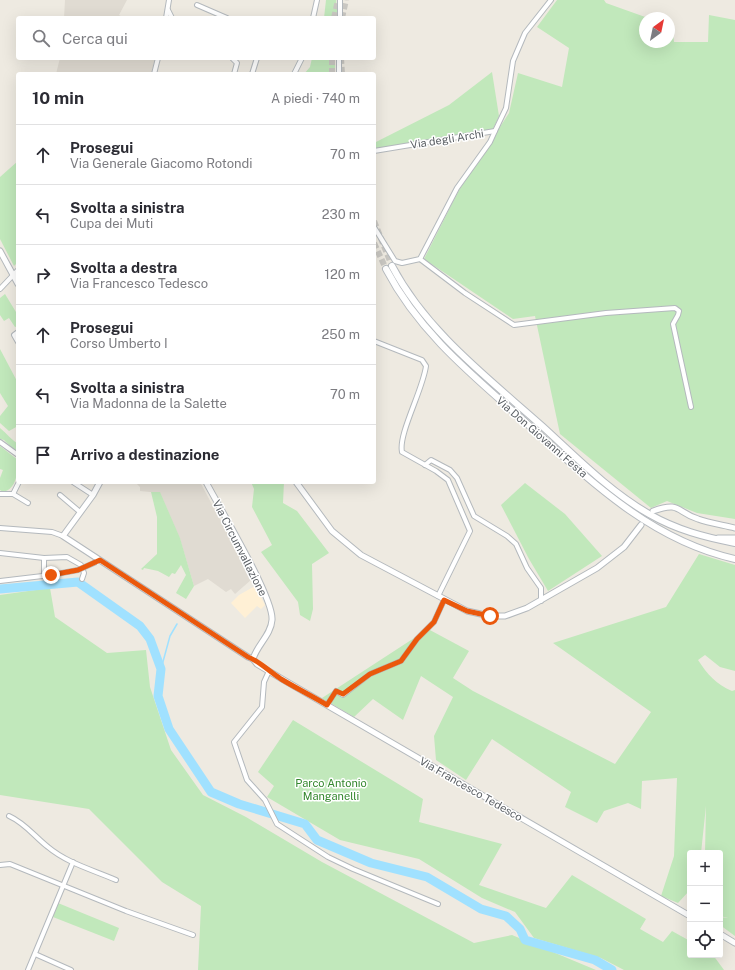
<!DOCTYPE html>
<html lang="it">
<meta charset="utf-8">
<style>
:root{--surface:#fff;--page:#f7f7f7;--text:#2b2b33;--muted:#7c7c81;--line:#e1e1e2}
body{margin:0;font-family:"Public Sans",sans-serif;background:var(--page);color:var(--text)}
.controls{position:absolute;right:12px;bottom:12px;display:grid;overflow:hidden;border-radius:4px;box-shadow:0 4px 16px #0002}
.controls button{width:36px;height:36px;display:grid;place-items:center;padding:0;border:0;border-bottom:1px solid var(--line);background:var(--surface);color:var(--text);font:20px sans-serif}
.compass{position:absolute;left:639px;top:12px;width:36px;height:36px;border-radius:50%;background:var(--surface);box-shadow:0 4px 16px #0002;rotate:33deg}
.stop{position:absolute;width:12px;height:12px;margin:-9px;border:3px solid #ea580c;border-radius:50%;background:#fff}
.stop.end{background:#ea580c;border-color:#fff;box-shadow:0 1px 4px #0008}
.list{margin:0;padding:0;list-style:none}
h2{display:flex;justify-content:space-between;align-items:center;height:52px;margin:0;padding:0 16px;font-size:17px}
h2 small{font-size:13px;font-weight:400;color:var(--muted)}
.list li{display:grid;grid-template-columns:26px 1fr auto;gap:12px;align-items:center;box-sizing:border-box;height:60px;padding:0 16px;border-top:1px solid var(--line)}
.list b{display:block;font-size:15px;white-space:nowrap}
.list p{margin:0;font-size:13px;white-space:nowrap;color:var(--muted)}
.list em{font-size:13px;font-style:normal;color:var(--muted)}
.icon{flex:none;width:22px;height:22px;fill:none;stroke:currentColor;stroke-width:2;stroke-linecap:round;stroke-linejoin:round}
.map{position:relative;flex:none;width:735px;height:970px;overflow:hidden}
.search{position:absolute;background:var(--surface);box-shadow:0 4px 16px #0002;left:16px;top:16px;width:360px;height:44px;display:flex;align-items:center;gap:10px;box-sizing:border-box;padding:0 14px;border-radius:4px;color:var(--muted);font-size:15px}
.panel{position:absolute;background:var(--surface);box-shadow:0 4px 16px #0002;left:16px;top:72px;width:360px;height:412px;border-radius:4px}
.map>svg:first-child{display:block}
</style>
<div class="map">
<svg width="735" height="970" viewBox="0 0 735 970">
<rect width="100%" height="100%" fill="#eeeae1"/>
<path fill="#fff0d5" d="M255,586l10,19 -4,4 -4,-3 -12,12 -14,-15 8,-8z"/>
<g fill="#e0dbd2">
<path d="M65,0h62l-8,15 5,3h-60z"/>
<path d="M60,58h95l-4,16h-95z"/>
<path d="M135,482h65l52,97 -17,15 -4,-5 -5,3 -18,-13 -14,7 -14,-47 -20,-46 -20,-2v-4z"/>
</g>
<g fill="#c1e8bb">
<path d="M326,0h10l2,18h-14z"/>
<path d="M557,0h47l2,3 42,15h-3v24h24v-16l3,1 2,15h34l1,-27 26,5v499l-38,-6 -30,-12 -16,7 -91,-74 -25,-118 -22,3 -89,-60 35,-69 50,-77 9,-40 44,14 7,-39 -32,-21z"/>
<path d="M312,58h23v16h-31l6,-7z"/>
<path d="M492,72l7,44 -6,13 -116,20 -3,-6 75,-38z"/>
<path d="M18,161v101l-4,4 -14,-27v-62z"/>
<path d="M5,294l11,18h2v14l-3,1 -6,-9 -5,3 -4,-6v-17z"/>
<path d="M0,349l18,34v43l-9,5 -9,-8v-7l8,-10 -8,-13z"/>
<path d="M0,428c7,6 11,11 18,16l-3,7 -11,-11 -4,-1z"/>
<path d="M0,446l18,14c0,11 -1,29 -15,32l-3,-2v-12l3,-8 -3,-1z"/>
<path d="M251,482h33l-1,21 14,8 32,42 -17,11 1,45 -3,12 -10,-6 -2,-13 -37,-50 11,-7 -20,-38 2,-18z"/>
<path d="M525,483l40,31 37,42 -54,35 -19,-32 -28,-54z"/>
<path d="M151,492h9l20,46 14,48 -8,13 -10,-6 10,-18 -5,-10 -6,9 -3,-1 -3,4 -11,-6 -14,-3 -1,2 -2,-1 16,-15v-37z"/>
<path d="M699,554l36,11v106l-15,-4 -15,-12 -7,5c9,14 19,25 34,31l3,-1v246l-15,-11v-8l8,1 -8,-2v-63h-15l1,-47 -5,47h-11v37l-12,13 -17,-7 13,-40 3,-78 -35,3 -1,28 -13,-6 -24,8 -7,12 -32,-16 6,-15 -79,-53 -26,41 -30,-20 -2,-24 19,-39 -32,-21 -18,44 -30,-21 -19,18 -32,-19 106,-69 41,22 -16,27 20,13 142,73 36,-52 -98,-69 113,-36z"/>
<path d="M50,588l5,29 52,36 39,-3 4,37 21,63 32,45 43,22 76,45 152,81 38,-8 84,35h-398l3,-64 -39,-24 -73,-73 -89,-14v-200z"/>
<path d="M293,720l130,79 -4,23 83,22 -23,41 67,23 26,-33 74,44 -6,10 23,13 9,-11 18,10v14h23l11,15h-100l-23,-12 -67,-20 -19,-26 -33,-14 -63,-39 -79,-19 -73,-43 7,-11 -16,-14z"/>
<path d="M58,903l61,25 -5,13 -61,-24z"/>
</g>
<g fill="none" stroke-linecap="round" stroke-linejoin="round">
<path stroke="#a0e1ff" stroke-width="1.5" d="M161,669l9,-33 7,-12"/>
<path stroke="#a0e1ff" stroke-width="9" d="M0,589l78,-7 62,44 10,13 11,30 -3,27 11,33 42,63 28,12 66,20 12,16 54,23 56,14 54,32 25,7 14,13 5,11 70,20 17,10"/>
<g stroke="#c9c7c2" stroke-width="6" stroke-dasharray="6 3" stroke-linecap="butt">
<path d="M334,18l4,-18"/>
<path d="M342,18l4,-18"/>
<path d="M341,58l1,16"/>
<path d="M332,74v-16"/>
<path d="M374,221l18,45"/>
<path d="M374,243l12,26"/>
</g>
<defs>
<g id="minor">
<path d="M340,0v18"/>
<path d="M197,5l30,13"/>
<path d="M168,10l4,8"/>
<path d="M166,18l3,-18"/>
<path d="M313,18l4,-18"/>
<path d="M232,58l5,5 -3,11"/>
<path d="M154,74l4,-16"/>
<path d="M252,74l5,-16"/>
<path d="M294,74l8,-16"/>
<path d="M339,74v-16"/>
<path d="M374,151l121,-20 11,-23 7,-47 12,-28 26,-33"/>
<path d="M374,227l21,34 7,2 18,-4 37,-71 33,-46 5,-11"/>
<path d="M420,259l45,34 49,32 92,-12 69,-5 4,3 -1,4 -5,9 18,83"/>
<path d="M0,289l18,-19"/>
<path d="M18,332l-4,3 4,7"/>
<path d="M374,341l48,19 4,6c-3,24 -28,68 -24,86l34,19 12,9 22,51 -32,65"/>
<path d="M0,442l18,13"/>
<path d="M425,465l6,-5 19,10 7,8 17,38 33,20 9,8 11,24 14,20v13"/>
<path d="M73,482l20,13"/>
<path d="M0,494h13l6,-12"/>
<path d="M13,494l15,9"/>
<path d="M60,495l20,17"/>
<path d="M0,528l52,4 11,4"/>
<path d="M0,553l44,5"/>
<path d="M44,576v-18l23,-1 14,8 3,8 -2,6"/>
<path d="M0,581l51,-6"/>
<path d="M269,671l-5,11 -2,25 -28,35 13,38 18,20 12,24 51,33 25,12 85,35"/>
<path d="M327,705l9,-14 7,4 27,-21 31,-13 16,-22 17,-17 10,-22"/>
<path d="M9,816c16,7 26,21 39,31 19,16 45,23 68,33"/>
<path d="M0,865l10,-1 116,47 67,24"/>
<path d="M35,954l36,16"/>
<path d="M28,970l45,-108"/>
</g>
<g id="tertiary">
<path d="M0,251l18,33"/>
<path d="M100,482l-7,13 -30,41 185,121 5,2"/>
<path d="M206,482c13,25 68,116 66,138 -1,15 -15,25 -19,39"/>
<path d="M296,482l36,49 29,24 106,56 23,5h15l22,-8 70,-40 27,-21 17,-22"/>
<path d="M653,511c28,-10 23,1 45,8 11,4 25,6 37,9"/>
<path d="M718,538h17"/>
<path d="M253,659l4,5 25,15 408,237"/>
<path d="M720,934l15,9"/>
</g>
<g id="secondary">
<path d="M392,266c35,66 95,111 150,160 34,31 67,65 107,88 28,16 55,23 86,29"/>
<path d="M386,269c33,63 85,105 137,151 63,57 126,120 212,139"/>
</g>
</defs>
<use href="#minor" stroke="#b4b9bd" stroke-width="6"/>
<use href="#tertiary" stroke="#b4b9bd" stroke-width="7"/>
<use href="#secondary" stroke="#b5babf" stroke-width="8"/>
<use href="#minor" stroke="#fff" stroke-width="4"/>
<use href="#tertiary" stroke="#fff" stroke-width="5"/>
<use href="#secondary" stroke="#fff" stroke-width="6"/>
<defs>
<path id="minor-bridge" d="M51,575l27,-5 18,-8"/>
</defs>
<use href="#minor-bridge" stroke="#b4b9bd" stroke-width="6" stroke-linecap="butt"/>
<use href="#minor-bridge" stroke="#fff" stroke-width="4"/>
</g>
<g fill="none" stroke-linecap="round" stroke-linejoin="round">
<path stroke="#ea580c" stroke-width="5" d="M51,575l27,-5 22,-10 148,97c11,4 22,15 33,22 15,9 31,17 46,26l9,-14 7,3 27,-20 31,-13 16,-22 17,-17 10,-22 23,11 23,5"/>
</g>
<g text-anchor="middle" dominant-baseline="central" stroke-width="3" stroke-linejoin="round" paint-order="stroke">
<g font-size="11" fill="#5a5f64" stroke="#fff">
<text transform="translate(447 139) rotate(-9)">Via degli Archi</text>
<text transform="translate(542 437) rotate(41)">Via Don Giovanni Festa</text>
<text transform="translate(240 548) rotate(63)">Via Circumvallazione</text>
<text transform="translate(471 789) rotate(30)">Via Francesco Tedesco</text>
</g>
<g font-size="11" fill="#34872e" stroke="#fff">
<text x="331" y="783">Parco Antonio<tspan x="331" dy="13">Manganelli</tspan></text>
</g>
</g>
</svg>
<div class="controls">
<button>+</button>
<button>−</button>
<button><svg class="icon" aria-label="locate" viewBox="0 0 24 24"><circle cx="12" cy="12" r="6"/><path d="M12 2v4M12 18v4M2 12h4M18 12h4"/></svg></button>
</div>
<svg class="compass" viewBox="-18 -18 36 36"><path d="M0-13l5 13h-10z" fill="#e53935"/><path d="M0 13l5-13h-10z" fill="#7c7c81"/></svg>
<div class="stop" style="left:490px;top:616px"></div>
<div class="stop end" style="left:51px;top:575px"></div>
<div class="search"><svg class="icon" aria-label="search" viewBox="0 0 24 24"><circle cx="10" cy="10" r="6"/><path d="M15 15l6 6"/></svg>Cerca qui</div>
<section class="panel">
<h2>10 min<small>A piedi · 740 m</small></h2>
<ul class="list">
<li><svg class="icon" aria-label="ahead" viewBox="0 0 24 24"><path d="M12 20V5M6 11l6-6 6 6"/></svg><div><b>Prosegui</b><p>Via Generale Giacomo Rotondi</p></div><em>70 m</em></li>
<li><svg class="icon" aria-label="left" viewBox="0 0 24 24"><path d="M17 20v-9H6M10 6l-5 5 5 5"/></svg><div><b>Svolta a sinistra</b><p>Cupa dei Muti</p></div><em>230 m</em></li>
<li><svg class="icon" aria-label="right" viewBox="0 0 24 24"><path d="M7 20v-9h11M14 6l5 5-5 5"/></svg><div><b>Svolta a destra</b><p>Via Francesco Tedesco</p></div><em>120 m</em></li>
<li><svg class="icon" aria-label="ahead" viewBox="0 0 24 24"><path d="M12 20V5M6 11l6-6 6 6"/></svg><div><b>Prosegui</b><p>Corso Umberto I</p></div><em>250 m</em></li>
<li><svg class="icon" aria-label="left" viewBox="0 0 24 24"><path d="M17 20v-9H6M10 6l-5 5 5 5"/></svg><div><b>Svolta a sinistra</b><p>Via Madonna de la Salette</p></div><em>70 m</em></li>
<li><svg class="icon" aria-label="arrive" viewBox="0 0 24 24"><path d="M6 21V4h12l-3 4 3 4H6"/></svg><div><b>Arrivo a destinazione</b></div></li>
</ul>
</section>
</div>
